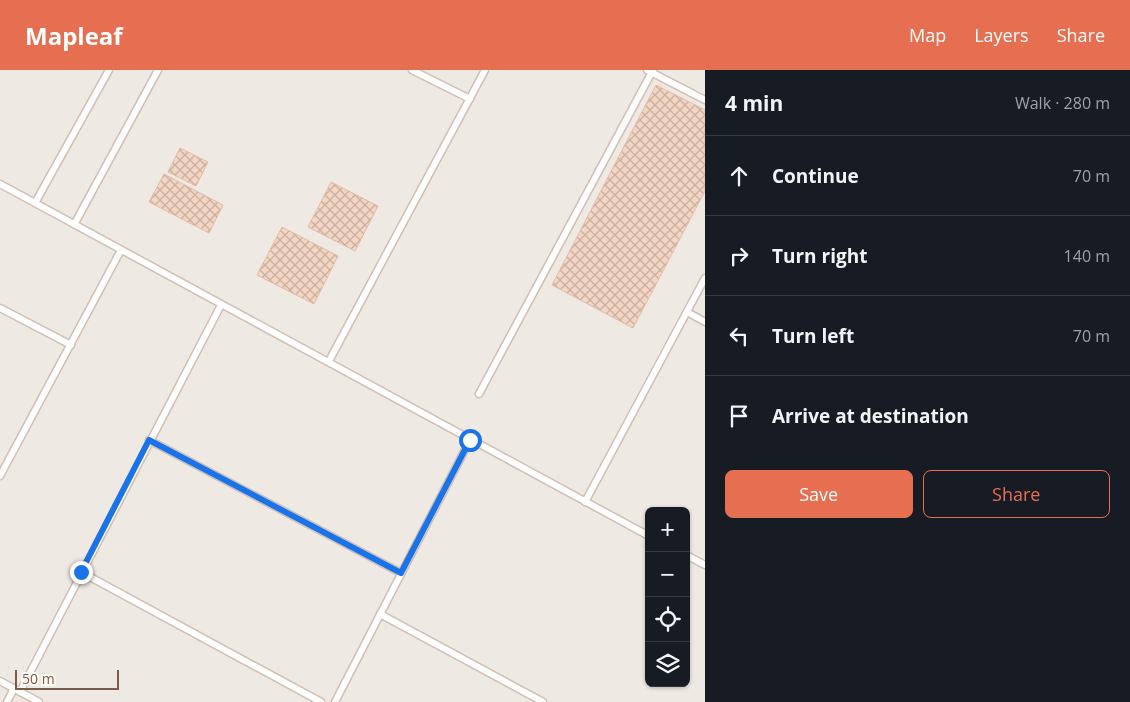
<!DOCTYPE html>
<meta charset="utf-8">
<style>
:root{--surface:#171b24;--page:#242831;--text:#f1f3f6;--muted:#9ea1a6;--line:#363941;--accent:#e76f51}
body{margin:0;font-family:"Open Sans",sans-serif;background:var(--page);color:var(--text)}
.controls{position:absolute;right:15px;bottom:15px;display:grid;overflow:hidden;border-radius:8px;box-shadow:0 1px 4px #0004}
.controls button{width:45px;height:45px;display:grid;place-items:center;padding:0;border:0;border-bottom:1px solid var(--line);background:var(--surface);color:var(--text);font:25px sans-serif}
.scale{position:absolute;left:15px;bottom:12px;width:104px;box-sizing:border-box;padding-left:5px;border:2px solid #7a5c4d;border-top:0;font-size:14px;line-height:18px;white-space:nowrap;color:#7a5c4d;-webkit-text-stroke:4px #fffaf3;paint-order:stroke}
.stop{position:absolute;width:15px;height:15px;margin:-11px;border:4px solid #1a73e8;border-radius:50%;background:#fff}
.stop.end{background:#1a73e8;border-color:#fff;box-shadow:0 1px 5px #0008}
.list{margin:0;padding:0;list-style:none}
h2{display:flex;justify-content:space-between;align-items:center;height:65px;margin:0;padding:0 20px;font-size:21px}
h2 small{font-size:16px;font-weight:400;color:var(--muted)}
.list li{display:grid;grid-template-columns:32px 1fr auto;gap:15px;align-items:center;box-sizing:border-box;height:80px;padding:0 20px;border-top:1px solid var(--line)}
.list b{display:block;font-size:19px;white-space:nowrap}
.list em{font-size:16px;font-style:normal;color:var(--muted)}
.actions{display:flex;gap:10px;padding:15px 20px}
.actions a{flex:1;padding:11px 0;border:1px solid var(--accent);border-radius:8px;text-align:center;font-size:18px;color:var(--accent)}
.actions .main{background:var(--accent);color:#fff}
.icon{flex:none;width:28px;height:28px;fill:none;stroke:currentColor;stroke-width:2;stroke-linecap:round;stroke-linejoin:round}
.map{position:relative;flex:none;width:705px;height:632px;overflow:hidden}
header{display:flex;align-items:center;gap:30px;box-sizing:border-box;height:70px;padding:0 25px;background:var(--accent);color:#fff}
header strong{font-size:24px}
nav{display:flex;gap:28px;margin-inline-start:auto;font-size:18px}
main{display:flex}
aside{flex:1;background:var(--surface)}
.map>svg:first-child{display:block}
</style>
<header>
<strong>Mapleaf</strong>
<nav><a>Map</a><a>Layers</a><a>Share</a></nav>
</header>
<main>
<div class="map">
<svg width="705" height="632" viewBox="0 0 705 632">
<defs>
<pattern id="building-cross-hatch" width="8" height="8" patternUnits="userSpaceOnUse" patternTransform="scale(1.25)"><rect width="8" height="8" fill="#f3d5c3"/><path d="M0 0l8 8M0 8l8-8" fill="none" stroke="#cab0a1"/></pattern>
</defs>
<rect width="100%" height="100%" fill="#fdf6ec"/>
<path fill="#efe9e4" fill-rule="evenodd" d="M0,0h705v632h-705zM649,441h37v172h-37z"/>
<g fill="url(#building-cross-hatch)" stroke="#e6bba3">
<path d="M656,15l49,25v81l-72,137 -81,-43z"/>
<path d="M180,78l28,14 -12,24 -28,-14z"/>
<path d="M164,104l59,31 -14,28 -60,-31z"/>
<path d="M331,112l47,24 -23,45 -47,-24z"/>
<path d="M282,157l56,29 -24,48 -57,-29z"/>
</g>
<g fill="none" stroke-linecap="round" stroke-linejoin="round">
<defs>
<g id="service">
<path d="M412,0l58,29"/>
<path d="M647,0l58,30"/>
<path d="M0,114l649,352"/>
<path d="M35,133l74,-133"/>
<path d="M75,153l83,-153"/>
<path d="M0,238l71,37"/>
<path d="M687,242l18,10"/>
<path d="M329,291l156,-291"/>
<path d="M479,324l174,-324"/>
<path d="M149,370l252,133"/>
<path d="M0,406l121,-226"/>
<path d="M585,432l120,-224"/>
<path d="M686,485l19,10"/>
<path d="M81,502l240,130"/>
<path d="M380,544l163,88"/>
<path d="M0,611l39,21"/>
<path d="M20,622l201,-387"/>
<path d="M7,632l7,-14"/>
<path d="M335,632l135,-262"/>
</g>
</defs>
<use href="#service" stroke="#d1beb0" stroke-width="9"/>
<use href="#service" stroke="#fff" stroke-width="6"/>
</g>
<g fill="none" stroke-linecap="round" stroke-linejoin="round">
<path stroke="#1a73e8" stroke-width="6" d="M81,502l68,-132 252,133 69,-133"/>
</g>
</svg>
<div class="controls">
<button>+</button>
<button>−</button>
<button><svg class="icon" aria-label="locate" viewBox="0 0 24 24"><circle cx="12" cy="12" r="6"/><path d="M12 2v4M12 18v4M2 12h4M18 12h4"/></svg></button>
<button><svg class="icon" aria-label="layers" viewBox="0 0 24 24"><path d="M12 4l9 5-9 5-9-5zM3 14l9 5 9-5"/></svg></button>
</div>
<div class="scale">50 m</div>
<div class="stop" style="left:470px;top:370px"></div>
<div class="stop end" style="left:81px;top:502px"></div>
</div>
<aside>
<h2>4 min<small>Walk · 280 m</small></h2>
<ul class="list">
<li><svg class="icon" aria-label="ahead" viewBox="0 0 24 24"><path d="M12 20V5M6 11l6-6 6 6"/></svg><div><b>Continue</b></div><em>70 m</em></li>
<li><svg class="icon" aria-label="right" viewBox="0 0 24 24"><path d="M7 20v-9h11M14 6l5 5-5 5"/></svg><div><b>Turn right</b></div><em>140 m</em></li>
<li><svg class="icon" aria-label="left" viewBox="0 0 24 24"><path d="M17 20v-9H6M10 6l-5 5 5 5"/></svg><div><b>Turn left</b></div><em>70 m</em></li>
<li><svg class="icon" aria-label="arrive" viewBox="0 0 24 24"><path d="M6 21V4h12l-3 4 3 4H6"/></svg><div><b>Arrive at destination</b></div></li>
</ul>
<div class="actions"><a class="main">Save</a><a>Share</a></div>
</aside>
</main>
